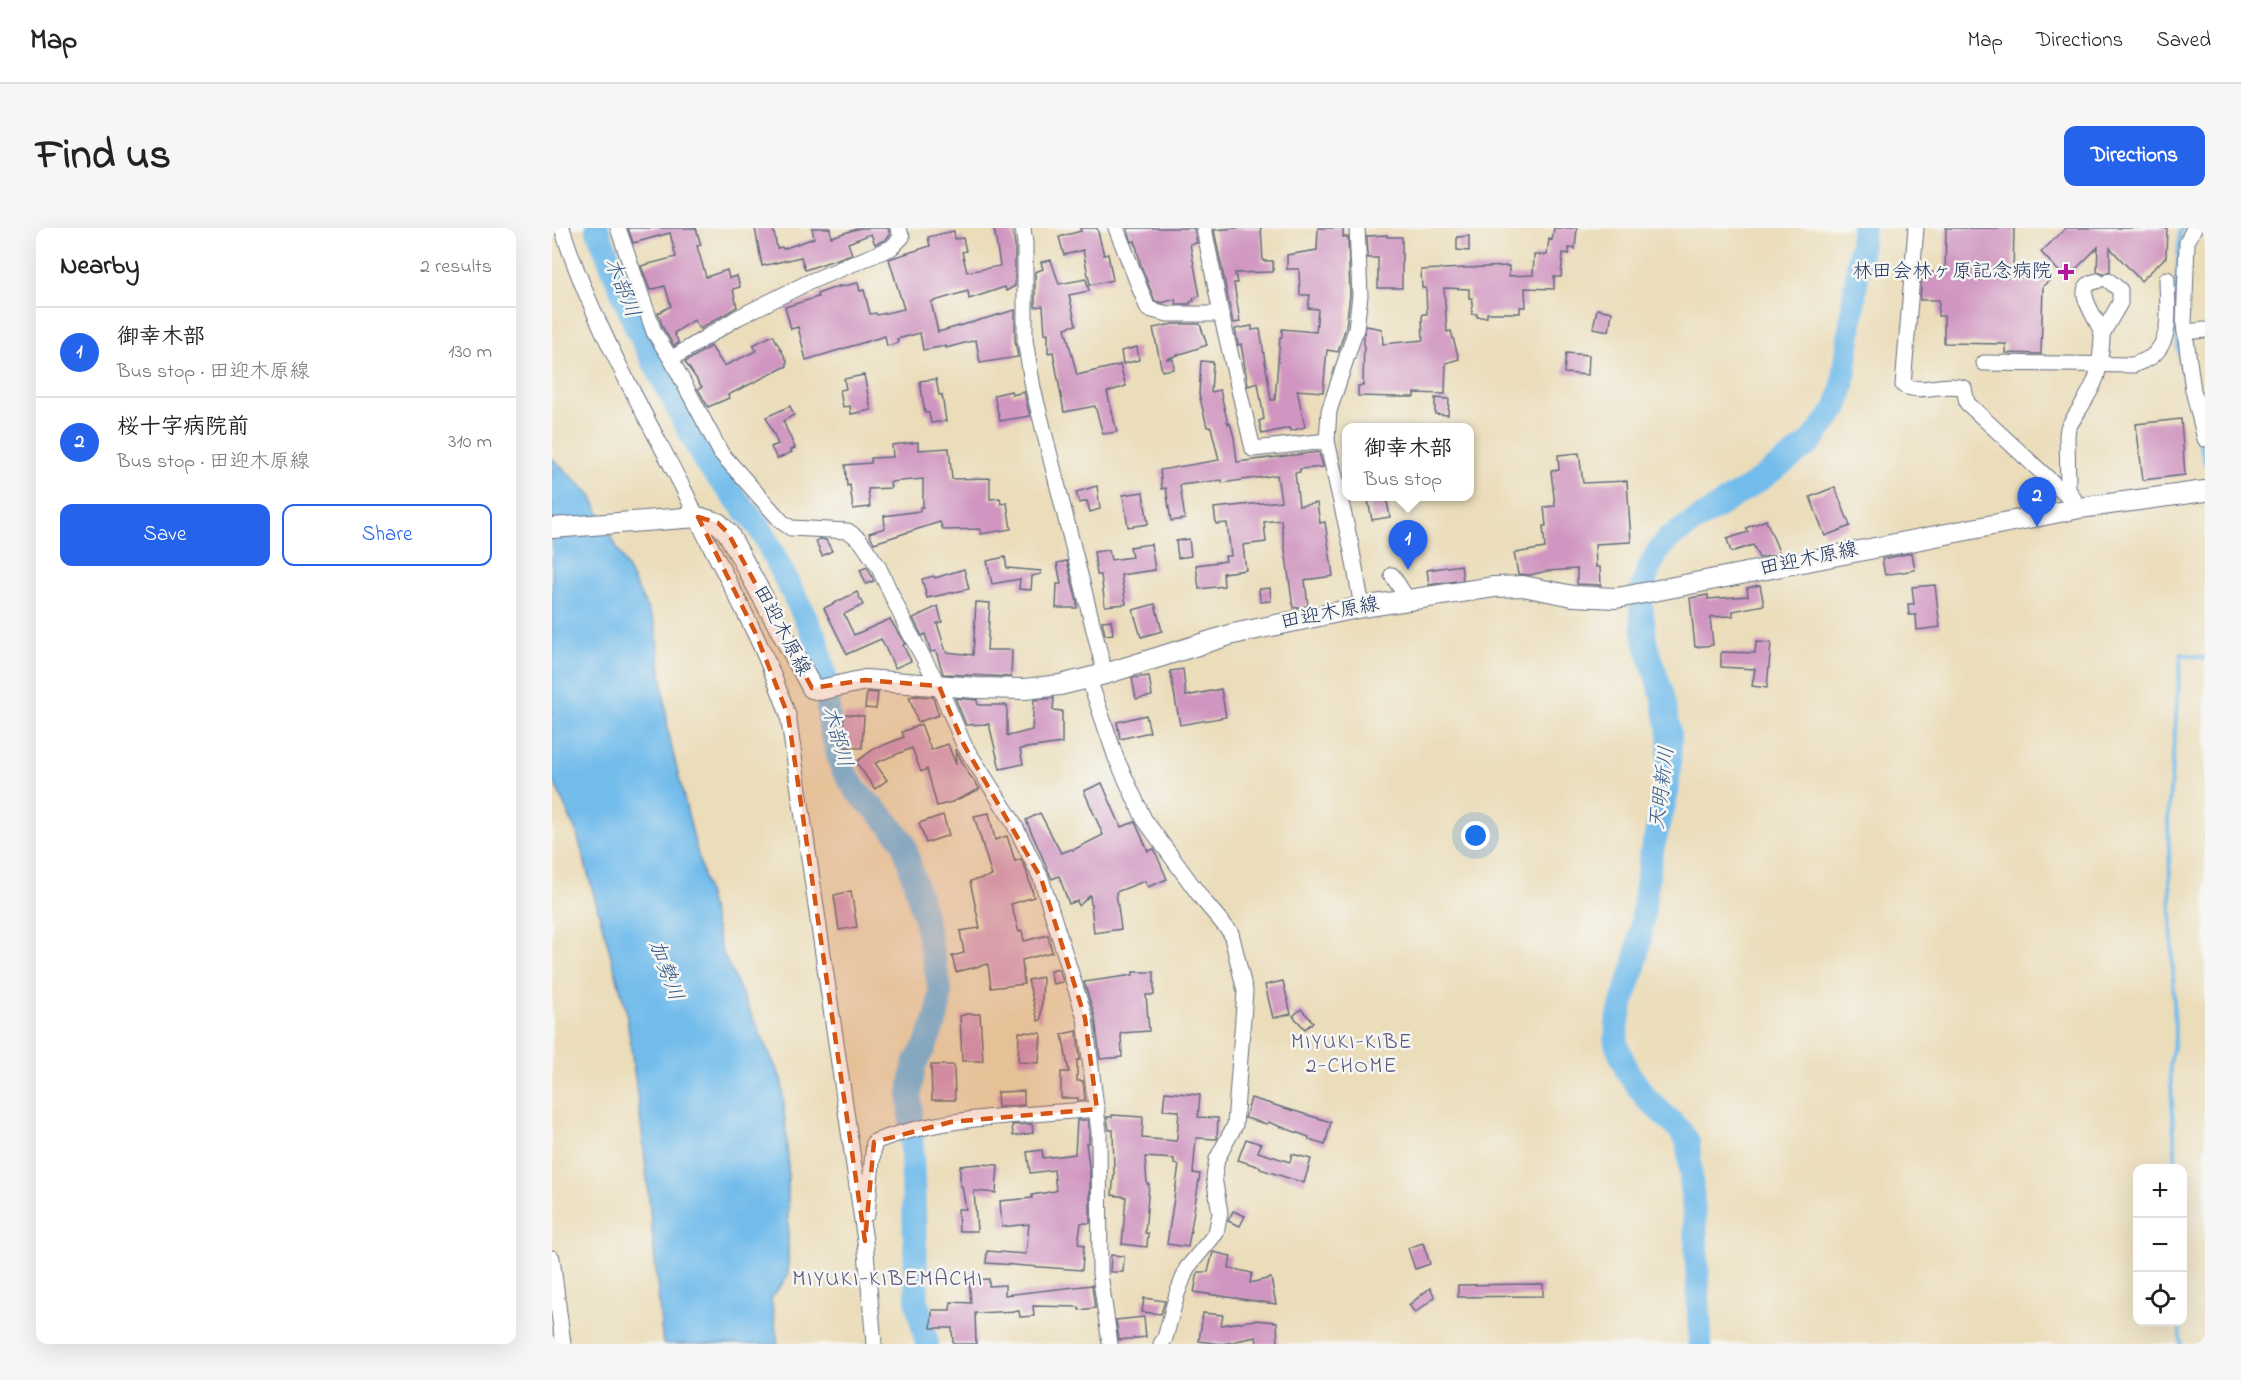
<!DOCTYPE html>
<meta charset="utf-8">
<style>
:root{--surface:#fff;--page:#f6f6f6;--text:#222;--muted:#767676;--line:#e0e0e0;--accent:#2563eb}
body{margin:0;font-family:"Indie Flower","Klee One",sans-serif;background:var(--page);color:var(--text)}
.controls{position:absolute;right:18px;bottom:18px;display:grid;overflow:hidden;border-radius:12px;box-shadow:0 6px 24px #0002}
.controls button{width:54px;height:54px;display:grid;place-items:center;padding:0;border:0;border-bottom:2px solid var(--line);background:var(--surface);color:var(--text);font:30px sans-serif}
.you{position:absolute;left:924px;top:608px;width:21px;height:21px;margin:-15px;border:4px solid #fff;border-radius:50%;background:#1a73e8;box-shadow:0 0 0 9px #1a73e833}
.badge{display:grid;place-items:center;width:39px;height:39px;border-radius:50%;background:var(--accent);color:#fff;font-size:20px;font-weight:700}
.pin{position:absolute;translate:-50% -50px;filter:drop-shadow(0 2px 3px #0008)}
.pin::after{content:'';position:absolute;top:32px;width:21px;height:18px;background:inherit;clip-path:polygon(0 0,100% 0,50% 100%)}
.popup{position:absolute;left:790px;top:195px;width:132px;height:78px;box-sizing:border-box;display:grid;place-content:center;border-radius:12px;background:var(--surface);filter:drop-shadow(0 2px 4px #0005);font-size:20px;white-space:nowrap;color:var(--muted)}
.popup b{font-size:22px;color:var(--text)}
.popup::after{content:'';position:absolute;left:50%;top:100%;margin-left:-12px;border:12px solid transparent;border-top-color:var(--surface)}
.list{margin:0;padding:0;list-style:none}
h2{display:flex;justify-content:space-between;align-items:center;height:78px;margin:0;padding:0 24px;font-size:26px}
h2 small{font-size:20px;font-weight:400;color:var(--muted)}
.list li{display:grid;grid-template-columns:39px 1fr auto;gap:18px;align-items:center;box-sizing:border-box;height:90px;padding:0 24px;border-top:2px solid var(--line)}
.list b{display:block;font-size:22px;white-space:nowrap}
.list p{margin:0;font-size:20px;white-space:nowrap;color:var(--muted)}
.list em{font-size:20px;font-style:normal;color:var(--muted)}
.actions{display:flex;gap:12px;padding:18px 24px}
.actions a{flex:1;padding:14px 0;border:2px solid var(--accent);border-radius:12px;text-align:center;font-size:21px;color:var(--accent)}
.actions .main{background:var(--accent);color:#fff}
.icon{flex:none;width:33px;height:33px;fill:none;stroke:currentColor;stroke-width:2;stroke-linecap:round;stroke-linejoin:round}
.map{position:relative;flex:none;width:1653px;height:1116px;overflow:hidden;border-radius:12px}
header{display:flex;align-items:center;gap:36px;box-sizing:border-box;height:84px;padding:0 30px;background:var(--surface);border-bottom:2px solid var(--line)}
header strong{font-size:28px}
nav{display:flex;gap:33px;margin-inline-start:auto;font-size:21px}
.intro{display:flex;align-items:center;justify-content:space-between;box-sizing:border-box;height:144px;padding:0 36px}
h1{margin:0;font-size:42px}
.button{padding:15px 27px;border-radius:12px;background:var(--accent);color:#fff;font-size:21px;font-weight:700}
main{display:flex;gap:36px;padding:0 36px}
aside{flex:1;background:var(--surface);border-radius:12px;box-shadow:0 6px 24px #0002}
.map>svg:first-child{display:block}
</style>
<header>
<strong>Map</strong>
<nav><a>Map</a><a>Directions</a><a>Saved</a></nav>
</header>
<div class="intro"><h1>Find us</h1><a class="button">Directions</a></div>
<main>
<aside>
<h2>Nearby<small>2 results</small></h2>
<ul class="list">
<li><span class="badge">1</span><div><b>御幸木部</b><p>Bus stop · 田迎木原線</p></div><em>130 m</em></li>
<li><span class="badge">2</span><div><b>桜十字病院前</b><p>Bus stop · 田迎木原線</p></div><em>310 m</em></li>
</ul>
<div class="actions"><a class="main">Save</a><a>Share</a></div>
</aside>
<div class="map">
<svg width="1653" height="1116" viewBox="0 0 1653 1116">
<rect width="100%" height="100%" fill="#f6f6f2"/>
<filter id="ink" filterUnits="userSpaceOnUse"><feTurbulence type="fractalNoise" baseFrequency=".0167" numOctaves="2"/><feDisplacementMap in="SourceGraphic" scale="12" xChannelSelector="R" yChannelSelector="G"/><feConvolveMatrix kernelMatrix="1 2 1 2 8 2 1 2 1" color-interpolation-filters="sRGB"/></filter>
<filter id="wash" filterUnits="userSpaceOnUse"><feTurbulence type="fractalNoise" baseFrequency=".008" numOctaves="4" result="noise"/><feDisplacementMap in="SourceGraphic" scale="24" xChannelSelector="R" yChannelSelector="G"/><feGaussianBlur stdDeviation="1.35" result="paint"/><feColorMatrix in="noise" values="0 0 0 0 0 0 0 0 0 0 0 0 0 0 0 0 0 1.4 0 .05"/><feComposite in="paint" operator="in"/></filter>
<g filter="url(#wash)">
<rect width="100%" height="100%" fill="#ebddba"/>
<path fill="#72bceb" stroke="#4676a4" stroke-width="1.5" d="M0,230l38,36 65,130 14,113 52,212 61,132 6,80v115l-17,22 7,46h-115l-20,-205 -17,-129 -49,-176 -25,-57z"/>
<g fill="none" stroke-linecap="round" stroke-linejoin="round">
<g stroke="#72bceb" stroke-width="4">
<path d="M1623,81l5,-78 2,-3"/>
<path d="M1622,95l11,63"/>
<path d="M1647,212l6,23"/>
<path d="M1624,940l-6,-103 5,-29 -7,-218 13,-164 24,4"/>
<path d="M1627,1094l2,22"/>
</g>
<g stroke="#72bceb" stroke-width="24">
<path d="M45,0l39,99 69,135 55,66 57,113 9,41 4,46 12,40 15,24 26,25 20,24 22,78 15,70 -1,17 -4,16 -10,24 -11,19 -4,28 7,208 10,43"/>
<path d="M1148,1116l-4,-107 -8,-95 -8,-12 -34,-32 -19,-27 -11,-28 1,-19 7,-27 10,-30 5,-23 12,-90 16,-61 2,-24 1,-34 -7,-37 -18,-58 -5,-43 8,-27 9,-17 12,-15 89,-57 51,-37 28,-36 6,-23 20,-157"/>
</g>
</g>
<g id="blocks">
<g fill="#d095c0">
<path d="M76,0h68l5,17 -4,1 9,31 21,-7 2,8 8,-2 3,11 -7,2 4,18 -37,22 -6,-9 -20,13 5,10 -5,3 -11,-18 -5,-15 13,-7 -6,-20 -15,4 -9,-24 35,-9 -6,-24 -37,10z"/>
<path d="M203,0h18l4,20 5,-1 1,2 31,-11 -2,-10h18l1,9 29,-9h28l2,7 -5,5 -10,4 -4,-10 -23,9 4,11 -47,16 -4,-13 -39,9z"/>
<path d="M442,0h18l3,17v41l-9,5 -1,-4 -36,12 -1,-8 -37,11 7,30 77,-22v30l3,17 -38,6 -4,-23 -30,8v-2l-23,4 -3,-17 -23,6 1,4 -11,3 -2,-10 -79,24 -8,-33 -7,2 -6,-22 33,-10 -1,-3 22,-8v1l19,-4 2,8 4,-1 6,24 6,-1 1,2 27,-6 -15,-50 41,-13 -2,-9 26,-6 1,8 8,-1 3,13 -4,1 5,20 33,-6z"/>
<path d="M528,0h17l7,27 4,-1 5,26 -23,5 -7,-35 -19,5 -5,-18 22,-6z"/>
<path d="M575,0h67l3,15 -7,1 10,52 -7,2 1,3 -4,1v2h-14l-1,-5 -13,4 -7,-2 -14,-35 -6,-25 -3,1z"/>
<path d="M684,0h25l2,33h10v11l-38,1 2,10h-3l6,39 -7,1 -19,-93z"/>
<path d="M766,0h25v9h5l2,58 -4,32 -8,25 -11,-2 -4,42 -26,-2 8,37 -15,4 -1,-3 -27,6 -3,-13 5,-2 -6,-36 -10,3 -7,-42 -3,1 -3,-16 17,-3v4l8,-1 11,71h4l5,-63h2v-8l34,3 2,-23 -10,-1 2,-13h-10l-1,-26h-12v-14l30,-5z"/>
<path d="M1002,0h23l-2,21 -6,-1v6l-6,-1 -2,24h-7v12l-29,-1 1,19h-6v6h-33v4h-10v-3h-5v-16h-3v-9l-25,-1 3,44 4,-1 8,28 -13,4 -1,31 -31,-1v4h-16l-40,-1v-10h5l1,-49 2,-11 16,3 1,15 40,-4 -1,-23 1,-3h4l-1,-26h-4l-1,-18 88,-4v10l24,-1 1,-20h13l2,-16 3,1z"/>
<path d="M1394,0h68l-1,48 38,3 -8,7 -2,68 -35,-1v-9l-62,-1v-27h-6l1,-16h-19l2,-28 23,1z"/>
<path d="M1514,0h101l-1,29 -25,24 -31,-33v23l-7,3 -6,-3 1,-24 -32,32 -25,-27z"/>
<path d="M835,7v2h15v51h-24v-30h-10l-1,-22z"/>
<path d="M917,8v15l-12,-1v-13z"/>
<path d="M499,32l8,24 27,-5 3,12 -20,4 7,30 -11,3 12,47 43,-10 6,21 -19,6 10,40 -14,2 -8,-28 -31,6 -11,-60 -5,1v-20l-3,1 -2,-28 -8,1v-35l8,-3 -2,-7z"/>
<path d="M1045,81l15,3 -3,19 -16,-3z"/>
<path d="M621,96h27l7,21 -41,14h7l1,10 -12,2 -9,-43z"/>
<path d="M221,107l14,26v5l-59,29 1,3 -21,9 -10,-18 4,-2 -17,-25 26,-16 13,20 32,-15 -3,-6z"/>
<path d="M585,119l2,13 -16,4 -2,-13z"/>
<path d="M1014,125l23,2 -1,20 -24,-2z"/>
<path d="M649,133l12,1 -2,30 9,-2 8,34 2,-1 4,14 3,25 82,-10 4,15 -23,2v3l-5,1 4,33 18,-3 3,20 5,-1 8,54 -28,4 3,26 -15,2 -12,-88 -17,2 2,20 -23,3 3,25 -23,3 1,13 -25,3 -3,-24 30,-4 -1,-5h6l-4,-33 -11,1 -2,-16 67,-7 -4,-26 -55,8v-3l-42,5 5,34 -14,2 -5,-33 -4,1 -2,-19 59,-10 -8,-33h-4l-8,-33z"/>
<path d="M312,147l7,35 -20,4 -1,-8 -7,1 -3,-17 6,-1 -2,-10z"/>
<path d="M384,151l3,16h3l4,26 -15,2 -2,-10h-4l-5,-32z"/>
<path d="M459,163l1,4 12,-3 6,24 -30,5 -6,-26z"/>
<path d="M883,170l14,1 -1,16 -13,-1z"/>
<path d="M238,178l4,9 -11,6 12,27 -5,2 2,2 -15,7 -6,-12 7,-3 -12,-27z"/>
<path d="M1629,191l4,56 -42,5 -7,-56z"/>
<path d="M366,214v8l31,-2 3,31 38,-1v21l10,-1 1,6 6,-1 4,26 -30,5 -1,-5 -37,1 -3,-8 -66,21 -5,-10 16,-5 -1,-12 36,-5v-4h3v-28l-33,3 1,6 -23,1 2,18 -17,2 -3,-24 -3,1 -2,-21 26,-2v-5l22,-1 -1,-12z"/>
<path d="M1027,225l4,30 44,-2 4,61 -36,2 1,23h4l1,18 -24,-1v-15l-30,2 -17,4 -12,-1 -4,-21 31,-5 -2,-22h3l-2,-19 11,-1 -4,-35 8,-1 -1,-15z"/>
<path d="M545,258l3,23 -10,3 -3,-11 -8,2 -3,-11z"/>
<path d="M1283,259l15,39 -25,10 -15,-39z"/>
<path d="M591,264l5,32 -20,3 -5,-32z"/>
<path d="M815,268h19l4,21 -18,3z"/>
<path d="M1214,292l14,34 -21,4 -6,-13 -22,7 -4,-13 21,-7 -2,-4z"/>
<path d="M268,311l6,1 6,11 -10,5 -6,-15z"/>
<path d="M637,311l2,17 -13,2 -2,-17z"/>
<path d="M599,316l4,26 -34,5 5,29 -21,2 -4,-31h-4l-3,-23 15,-2 2,10 21,-3 -2,-10z"/>
<path d="M1360,325l3,17 -30,5 -3,-16z"/>
<path d="M453,329l2,11 34,3v3l-9,2 -1,14 -12,-1 1,-10 -28,5 -5,-23z"/>
<path d="M515,333l10,41v6h-21l1,-24h4l-4,-21z"/>
<path d="M909,337l2,15 -34,5 -2,-15z"/>
<path d="M315,339l7,14 -8,3 -6,-14z"/>
<path d="M412,341l5,20 -42,9 -5,-19 12,-3 1,2z"/>
<path d="M1208,357l4,20 -31,6v5l-23,1 3,28 -18,2 -5,-49 18,-3v4l40,-3 -1,-8z"/>
<path d="M1383,357l5,42 -23,3 -1,-15h-7l-1,-11h6l-2,-17z"/>
<path d="M718,360l1,13 -11,1 -1,-13z"/>
<path d="M305,364l6,13 -19,9 10,21 36,-16 15,25 -2,1 8,16 -16,7 -14,-29 -34,15 -23,-46z"/>
<path d="M424,374l14,1 -3,47h25l-1,27 -68,-3 -7,-23 -5,1 -6,-18 -3,2 -9,-18 25,-12 4,16 -5,1 9,29 27,3z"/>
<path d="M603,376l7,27 -21,6 -8,-27z"/>
<path d="M559,392l2,14 -8,1 -3,-14z"/>
<path d="M1204,414l15,1 -4,45 -15,-2 3,-17 -34,-2v-15l34,1z"/>
<path d="M631,441l3,27 35,-7 5,28 -46,8 -10,-54z"/>
<path d="M597,448l3,20 -16,3 -4,-21z"/>
<path d="M315,464l11,1 -2,16 -11,-1z"/>
<path d="M362,468l19,1 6,18 -21,7 -9,-25z"/>
<path d="M403,470l22,2 1,5h29v30l2,1 23,-6 2,-30 20,-2 -1,12 9,1v32l-42,6 3,15 -23,5 -11,-45 -23,1z"/>
<path d="M292,486l20,2 -2,32 -20,-1z"/>
<path d="M594,487l4,17 -30,7 -3,-17z"/>
<path d="M369,496l10,26 17,-6 8,21 -1,-16 14,25 11,15 -28,13 -15,4 -10,-37 -6,3 -9,-24 -37,15 12,17 -12,9 -19,-27 18,-13 30,-12 -2,-5z"/>
<path d="M550,555l19,44 14,-5 13,29 6,-2 1,2 12,28 -19,8 -3,-6 -29,11 5,37 -27,4 -4,-38 -11,11 -2,-5 -8,3 -10,-28 -7,3 -26,-59 14,-7 21,40 11,-4 1,1 30,-15 -19,-44z"/>
<path d="M437,585l6,27 12,-4 8,25 6,-2 5,11 8,27 -23,7 8,28 3,-1 2,10 24,-6 4,17 -30,8 2,24 -33,4 -3,-24 -32,8 -4,-16 12,-3 -4,-22 20,-3 -10,-47 22,-5 -18,-60z"/>
<path d="M391,587l6,20 -23,8 -7,-20z"/>
<path d="M299,663l6,36 -18,3 -5,-35z"/>
<path d="M507,741l4,13 -10,2 -3,-13z"/>
<path d="M581,744h21v23h-8l3,36 -28,2 1,24 -22,2 -5,-42 -11,-35 49,-7z"/>
<path d="M491,749l-2,43 -3,1 -10,-41z"/>
<path d="M731,753l8,33 -18,4 -8,-33z"/>
<path d="M749,781l12,13 -8,7 -12,-13z"/>
<path d="M415,786h13l3,47h-21l-2,-45z"/>
<path d="M525,803l3,29h-3v21h6l2,19 -7,1v-3h-17v-26h8l-7,-38z"/>
<path d="M467,804l22,1 -2,30 -21,-1z"/>
<path d="M379,837h23l1,35h-23z"/>
<path d="M472,863v14l-26,2 -1,-15z"/>
<path d="M613,864l35,3 -2,22 20,1 -1,21 -21,-1 -3,35 7,1 -12,73 -21,-3 12,-79 -5,-1v-5l-29,-2 2,27h2l-4,49h3l-1,14 -25,-3 4,-47 -14,-2 2,-21 -1,-44h-4l-2,-13h5v-2l31,2 -1,21 34,3 1,-2 2,-28 -16,-1z"/>
<path d="M699,870l80,24 -6,23 -16,-5v-3l-41,-15 -1,2 -22,-6z"/>
<path d="M525,892h11l1,13v10h-3l4,31v49h-9l-3,21 6,1 -2,25 -96,-7 1,-12 39,3 3,-30 -27,3 -2,-26 32,-3v-3l24,-4 -2,-21 -24,3 -3,-21 15,-2 1,8 32,-4z"/>
<path d="M480,896l1,9 -20,3 -1,-11z"/>
<path d="M694,911l15,5 -3,8 32,10 2,-8 19,5 -7,24 -44,-14v-2l-22,-7z"/>
<path d="M428,936l18,1 -2,28 -22,-2 3,40h-18l-1,-22h8l-4,-23h-2v-20z"/>
<path d="M681,983l12,5 -5,10 -12,-5z"/>
<path d="M871,1015l7,21 -15,5 -7,-21z"/>
<path d="M661,1024l18,4 -2,12 23,5 -2,10 21,-5 5,26 -82,-12 4,-20h10z"/>
<path d="M559,1027l13,1 -1,16h-13z"/>
<path d="M437,1051v7l16,-1v10l87,-10 3,23 -16,2v-3l-46,-1 1,10 -14,1 -1,-6 -44,2 1,31h-23l-1,-16h-21l1,-18h18l1,-8 20,1 -2,-23z"/>
<path d="M991,1056v12l-85,1v-12z"/>
<path d="M878,1060l5,9 -20,16 -6,-8z"/>
<path d="M592,1070l21,3 -4,13 -19,-2z"/>
<path d="M651,1085l20,2 -2,10 34,-5 22,2 1,22h-21l-1,-7 -34,7 -23,-3z"/>
<path d="M592,1089l2,20 -27,3 -3,-20z"/>
</g>
</g>
</g>
<g filter="url(#ink)">
<use href="#blocks" fill-opacity="0" stroke="#646c7e" stroke-width="1.5"/>
<g fill="none" stroke-linecap="round" stroke-linejoin="round">
<defs>
<g id="minor">
<path d="M10,0c29,92 77,175 121,260 10,19 17,39 27,57 29,56 58,110 78,170l77,526 9,103"/>
<path d="M66,0l36,104 17,27 50,94 61,69 9,6 57,3 12,9 18,26 30,64 31,56 25,59 48,75 29,58 44,140 14,114 1,142 10,70"/>
<path d="M471,0l2,15v97l8,48 72,286"/>
<path d="M564,0l32,81 20,5h53l-17,-86"/>
<path d="M805,0l3,67 -4,34 -27,82 -2,30 24,105 11,61"/>
<path d="M1364,0l-13,157c19,10 42,-4 61,3l3,15 113,105"/>
<path d="M1642,0l-7,14 -3,83 9,65 12,49"/>
<path d="M669,86l32,135 74,-8"/>
<path d="M1633,104l20,-2"/>
<path d="M1550,106l18,-31v-13l-11,-9"/>
<path d="M119,131l66,-41 72,-36 82,-34 11,-11 -4,-9"/>
<path d="M1432,135l150,2c5,-3 13,-5 17,-8 23,-17 16,-53 16,-78"/>
<path d="M1523,273l-7,-12 -1,-54 1,-7c9,-16 22,-33 28,-50 3,-8 6,-32 6,-42 0,-14 -35,-49 -5,-55"/>
<path d="M840,347l16,25"/>
<path d="M537,451l27,79 28,61 59,81 28,33 14,58 -10,134 -18,34 -3,18 6,36 -4,20 -29,35 -10,26 -12,44 -4,6"/>
<path d="M315,986l7,-72c70,-27 149,-26 223,-33"/>
<path d="M0,1030l11,86"/>
</g>
<path id="major" d="M0,300l146,-11 20,6 10,10 84,155 8,2 45,-10 112,8 48,1 35,-4 45,-11 128,-40 129,-27 132,-20 29,-1 50,10 43,2 12,-2 452,-88 125,-17"/>
</defs>
<use href="#minor" stroke="#646c7e" stroke-width="17"/>
<use href="#major" stroke="#646c7e" stroke-width="22"/>
<use href="#minor" stroke="#fff" stroke-width="15"/>
<use href="#major" stroke="#fff" stroke-width="20"/>
</g>
</g>
<path fill="#d45514" fill-opacity="0.2" stroke="#d45514" stroke-width="4.5" stroke-dasharray="12 8" stroke-linejoin="round" d="M146,289l20,6 10,10 84,155 53,-8 74,6 25,59 77,133 44,140 12,91 -146,13 -77,20 -9,99 -77,-526 -33,-83z"/>
<path fill="#b5179e" stroke="#f6f6f2" stroke-width="2" d="M1511 35h6v6h6v6h-6v6h-6v-6h-6v-6h6z"/>
<g text-anchor="middle" dominant-baseline="central" stroke-width="5" stroke-linejoin="round" paint-order="stroke">
<g font-size="20" fill="#1b2f5e" stroke="#f6f6f2" text-anchor="end">
<text x="1500" y="44">林田会林ヶ原記念病院</text>
</g>
<g font-size="20" fill="#1b2f5e" stroke="#f6f6f2">
<text transform="translate(1257 332) rotate(-12)">田迎木原線</text>
<text transform="translate(778 386) rotate(-11)">田迎木原線</text>
<text transform="translate(229 403) rotate(62)">田迎木原線</text>
</g>
<g font-size="21" font-style="italic" fill="#355988" stroke="#f6f6f2">
<text transform="translate(69 60) rotate(68)">木部川</text>
<text transform="translate(284 509) rotate(74)">木部川</text>
<text transform="translate(1111 560) rotate(-83)">天明新川</text>
<text transform="translate(113 743) rotate(70)">加勢川</text>
</g>
<g font-size="21" letter-spacing="1.5" fill="#5a5380" stroke="#f6f6f2">
<text x="800" y="815">MIYUKI-KIBE<tspan x="800" dy="24">2-CHOME</tspan></text>
</g>
<g font-size="22" letter-spacing="1.5" fill="#5a5380" stroke="#f6f6f2">
<text x="336" y="1052">MIYUKI-KIBEMACHI</text>
</g>
</g>
</svg>
<div class="controls">
<button>+</button>
<button>−</button>
<button><svg class="icon" aria-label="locate" viewBox="0 0 24 24"><circle cx="12" cy="12" r="6"/><path d="M12 2v4M12 18v4M2 12h4M18 12h4"/></svg></button>
</div>
<div class="you"></div>
<div class="pin badge" style="left:856px;top:342px">1</div>
<div class="popup"><b>御幸木部</b>Bus stop</div>
<div class="pin badge" style="left:1485px;top:299px">2</div>
</div>
</main>
